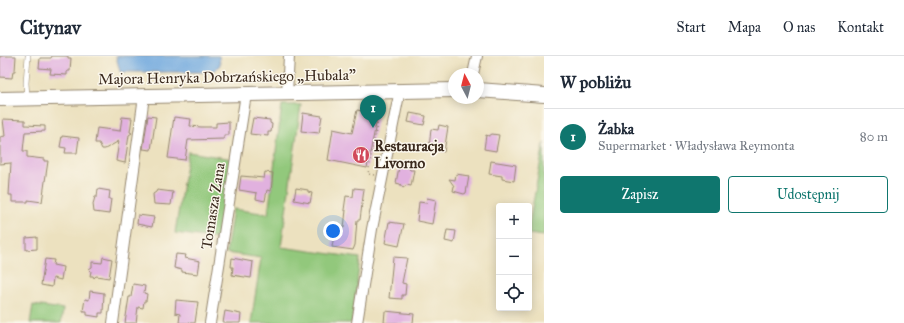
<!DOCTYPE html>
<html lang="pl">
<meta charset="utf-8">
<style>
:root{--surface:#fff;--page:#f6f6f7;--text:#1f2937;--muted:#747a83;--line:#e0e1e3;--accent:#0f766e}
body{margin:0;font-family:"IM FELL Great Primer",serif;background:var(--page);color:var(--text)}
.controls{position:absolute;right:12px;bottom:12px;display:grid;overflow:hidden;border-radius:4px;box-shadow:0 2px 10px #0003}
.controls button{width:36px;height:36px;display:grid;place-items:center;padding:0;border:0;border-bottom:1px solid var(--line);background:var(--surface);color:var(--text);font:20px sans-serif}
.compass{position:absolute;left:448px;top:12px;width:36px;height:36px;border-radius:50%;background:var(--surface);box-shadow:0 2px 10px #0003;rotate:353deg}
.you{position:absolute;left:333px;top:175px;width:14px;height:14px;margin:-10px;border:3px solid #fff;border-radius:50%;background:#1a73e8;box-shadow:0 0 0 6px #1a73e833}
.badge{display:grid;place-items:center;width:26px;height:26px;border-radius:50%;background:var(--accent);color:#fff;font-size:13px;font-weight:700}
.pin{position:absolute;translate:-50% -33px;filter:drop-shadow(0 1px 2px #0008)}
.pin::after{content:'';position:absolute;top:21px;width:14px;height:12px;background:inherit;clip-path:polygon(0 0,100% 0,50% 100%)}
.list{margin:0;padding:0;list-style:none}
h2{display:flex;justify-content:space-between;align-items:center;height:52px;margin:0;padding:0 16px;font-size:17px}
h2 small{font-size:13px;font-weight:400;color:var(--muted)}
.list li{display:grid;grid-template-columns:26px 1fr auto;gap:12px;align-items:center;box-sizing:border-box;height:56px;padding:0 16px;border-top:1px solid var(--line)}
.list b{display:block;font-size:15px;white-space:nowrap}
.list p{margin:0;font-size:13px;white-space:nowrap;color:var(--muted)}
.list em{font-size:13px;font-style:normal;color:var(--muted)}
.actions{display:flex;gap:8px;padding:12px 16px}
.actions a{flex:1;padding:9px 0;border:1px solid var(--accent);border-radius:4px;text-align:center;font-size:14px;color:var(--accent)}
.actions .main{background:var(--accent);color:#fff}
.icon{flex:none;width:22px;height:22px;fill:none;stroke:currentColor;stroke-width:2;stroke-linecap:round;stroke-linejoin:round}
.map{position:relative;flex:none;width:544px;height:267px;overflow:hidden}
header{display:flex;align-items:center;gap:24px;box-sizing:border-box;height:56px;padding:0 20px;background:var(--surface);border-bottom:1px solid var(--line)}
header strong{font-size:19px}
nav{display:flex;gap:22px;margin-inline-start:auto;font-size:14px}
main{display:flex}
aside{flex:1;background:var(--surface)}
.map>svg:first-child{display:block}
</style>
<header>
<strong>Citynav</strong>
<nav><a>Start</a><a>Mapa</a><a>O nas</a><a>Kontakt</a></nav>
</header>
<main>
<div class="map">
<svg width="544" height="267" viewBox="0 0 544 267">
<rect width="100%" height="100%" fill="#fbf7ec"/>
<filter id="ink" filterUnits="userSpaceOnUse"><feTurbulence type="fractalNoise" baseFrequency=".025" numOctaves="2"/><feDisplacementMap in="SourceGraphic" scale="8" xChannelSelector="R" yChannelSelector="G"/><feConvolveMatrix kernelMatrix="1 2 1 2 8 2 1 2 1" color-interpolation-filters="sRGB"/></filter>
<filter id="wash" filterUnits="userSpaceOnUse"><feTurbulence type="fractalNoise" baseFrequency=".012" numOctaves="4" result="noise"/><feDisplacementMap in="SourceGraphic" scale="16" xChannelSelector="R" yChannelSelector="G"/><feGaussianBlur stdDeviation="0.9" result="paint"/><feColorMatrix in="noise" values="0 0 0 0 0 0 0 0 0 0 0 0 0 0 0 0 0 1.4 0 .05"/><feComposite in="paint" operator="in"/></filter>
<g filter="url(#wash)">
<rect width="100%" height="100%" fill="#ece1bf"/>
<g fill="#92c87b" stroke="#66794c">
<path d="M282,49h19l-20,142 79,11 -8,65h-101l10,-65 -35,-5 7,-44 35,5z"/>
<path d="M544,87v93l-15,-2v-9z"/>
<path d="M188,96l45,7 -12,80 -46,-6z"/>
<path d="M33,249l30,4 -2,14h-31z"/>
</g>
<path fill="#6fa8de" stroke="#55697e" d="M116,0h103l1,9 -8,7h-92z"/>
<g id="blocks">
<g fill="#e1b1df">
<path d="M0,0h16l-1,15h-2l-1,7 -12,-1z"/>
<path d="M52,0h16v2h3l-1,13h-3v4l-17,-1 1,-5 -12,-1 1,-10h11z"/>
<path d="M357,54l21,4 -11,54 -39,-8 5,-31 19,4z"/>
<path d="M303,57l19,3 -3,17 -18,-2z"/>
<path d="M410,57l16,3 -2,9 -16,-3z"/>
<path d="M148,60l8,1 -5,33 -8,-1z"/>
<path d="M122,61l10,1 -2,14 2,1 -3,2 -4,28 -9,-2 3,-20 -14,8h-3l-3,-6h-4l2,-15 23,3z"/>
<path d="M174,61l17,2 -1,7 11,1h15v-4l13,-1v13h-5v4l-36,1 -3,20 -17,-2z"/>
<path d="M253,62l17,2v3l2,1 -1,8h-3v4l-18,-2z"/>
<path d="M3,63l22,1v5l20,1v5l-20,1 -2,19h4v6l17,2v2h4l-6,41 -14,-2v2h-16v-7h-3l2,-32 -11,1v-27l5,-1z"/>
<path d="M439,69l9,2 -4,25 -15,-4 2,-19 7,1z"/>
<path d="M492,78l7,1 -3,16 -12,-2 2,-14 3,1z"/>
<path d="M62,80l17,2 -2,15h-12l1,-5 -6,-1z"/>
<path d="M491,105l25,4 -2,16 -12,-2v-3l-13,-2z"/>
<path d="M407,109l3,5h4l-3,16 -4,-1 -4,3 -3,-4 -4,-1 3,-16 5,1z"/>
<path d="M265,116l8,1 -2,18 -4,-1 -2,11 -9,-2 1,-6 -18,-3 2,-14 23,2z"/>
<path d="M456,118l13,2 -3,17 -2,1 -11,-3 1,-5 -5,-7 6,1z"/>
<path d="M296,132l12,2v2l4,1 -2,10 -16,-3z"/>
<path d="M354,132l10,1 -4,31h-3l-2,25 -2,5 -21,-3 2,-12h2l1,-8 7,1 2,-18h-2l2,-14 7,1z"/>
<path d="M98,133l12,2 -1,8h2l-2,15 -15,-2 -1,-8 2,-7h2z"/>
<path d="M157,134l16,2 -2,13 -17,-1 -1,-10 3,-2z"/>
<path d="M427,142l9,2 -4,24 -15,-3 2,-19 7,1z"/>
<path d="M138,159l16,2 -2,10 -15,-3z"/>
<path d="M389,166l15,2 -5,22 -14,-3z"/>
<path d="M447,174l9,1 -2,12 -9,-2z"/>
<path d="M37,181v12l-11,1v-12z"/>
<path d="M176,198l10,1 -1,3 15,3 -2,13 -16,-2v-2l-8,-2z"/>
<path d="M103,201l9,2 -3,19 -13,-2 -2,2 -1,-2h-3l1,-5 -2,-2 3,-2v-5l10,1z"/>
<path d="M393,201l14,1 -5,25 4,1 -1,11h-3v4l-13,-1z"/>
<path d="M232,202l21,4 -2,16 -19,-3 1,-8h-2z"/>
<path d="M45,203l9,1 -1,5 10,2 -2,13 -8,-2 -1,9 -11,-2z"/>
<path d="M133,228l12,2 -1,7 3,1 -1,7h-2l-1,7 -5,-1 -2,16h-11l4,-26h2z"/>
<path d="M90,235l14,2 -1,20h-4v4l-12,-2v-4h-4l2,-12 4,1z"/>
<path d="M176,244l22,2 -3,21h-16l1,-9 -5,-1z"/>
<path d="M225,255l16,3 -1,9h-17z"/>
<path d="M385,255l29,3 -1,9h-29z"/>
</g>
</g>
</g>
<g filter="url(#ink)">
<use href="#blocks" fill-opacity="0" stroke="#94866e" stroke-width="1"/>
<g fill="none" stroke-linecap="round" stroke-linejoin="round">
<defs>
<path id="lane" d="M27,41l-1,-14 2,-27"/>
<g id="street">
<path d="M473,18l4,-18"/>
<path d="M287,37l2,-37"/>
<path d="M113,267l31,-227"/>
<path d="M210,267l36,-229"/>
<path d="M357,267l15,-94 28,-139"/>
</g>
<g id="secondary">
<path d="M478,34l66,5"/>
<path d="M0,43l454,-9"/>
</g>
</defs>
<use href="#lane" stroke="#94866e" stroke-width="6"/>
<use href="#street" stroke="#94866e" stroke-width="12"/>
<use href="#secondary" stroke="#94866e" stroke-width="16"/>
<path stroke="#94866e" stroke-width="1.5" stroke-dasharray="1 3" stroke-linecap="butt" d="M374,119l-6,-1 13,-71"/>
<use href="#lane" stroke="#fff" stroke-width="5"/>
<use href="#street" stroke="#fff" stroke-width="10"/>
<use href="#secondary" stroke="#fff" stroke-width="14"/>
</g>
</g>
<defs>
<symbol id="restaurant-disc" viewBox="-11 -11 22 22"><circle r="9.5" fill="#d1495b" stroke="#fbf7ec"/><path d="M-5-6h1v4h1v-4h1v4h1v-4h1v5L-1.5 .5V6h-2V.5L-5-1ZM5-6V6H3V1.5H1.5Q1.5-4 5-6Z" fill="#fff"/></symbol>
</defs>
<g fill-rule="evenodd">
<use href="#restaurant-disc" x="351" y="89" width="20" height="20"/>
</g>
<g text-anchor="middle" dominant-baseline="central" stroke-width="3" stroke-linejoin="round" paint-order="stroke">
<g font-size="15" fill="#3b2a1e" stroke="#fbf7ec">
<text transform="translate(227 21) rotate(-1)">Majora Henryka Dobrzańskiego „Hubala”</text>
<text transform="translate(213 150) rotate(-81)">Tomasza Zana</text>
</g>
<g font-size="15" font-weight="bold" fill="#3b2a1e" stroke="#fbf7ec" text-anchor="start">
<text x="374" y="90">Restauracja<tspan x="374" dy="17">Livorno</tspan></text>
</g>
</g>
</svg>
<div class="controls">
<button>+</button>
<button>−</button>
<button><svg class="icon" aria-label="locate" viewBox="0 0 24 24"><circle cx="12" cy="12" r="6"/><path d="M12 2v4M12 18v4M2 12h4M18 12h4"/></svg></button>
</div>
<svg class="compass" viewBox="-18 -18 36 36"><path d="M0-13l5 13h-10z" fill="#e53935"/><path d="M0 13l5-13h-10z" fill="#747a83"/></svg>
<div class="you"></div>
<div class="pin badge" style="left:373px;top:72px">1</div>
</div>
<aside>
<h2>W pobliżu<small></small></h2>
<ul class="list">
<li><span class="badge">1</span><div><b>Żabka</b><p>Supermarket · Władysława Reymonta</p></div><em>80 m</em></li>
</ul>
<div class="actions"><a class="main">Zapisz</a><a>Udostępnij</a></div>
</aside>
</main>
